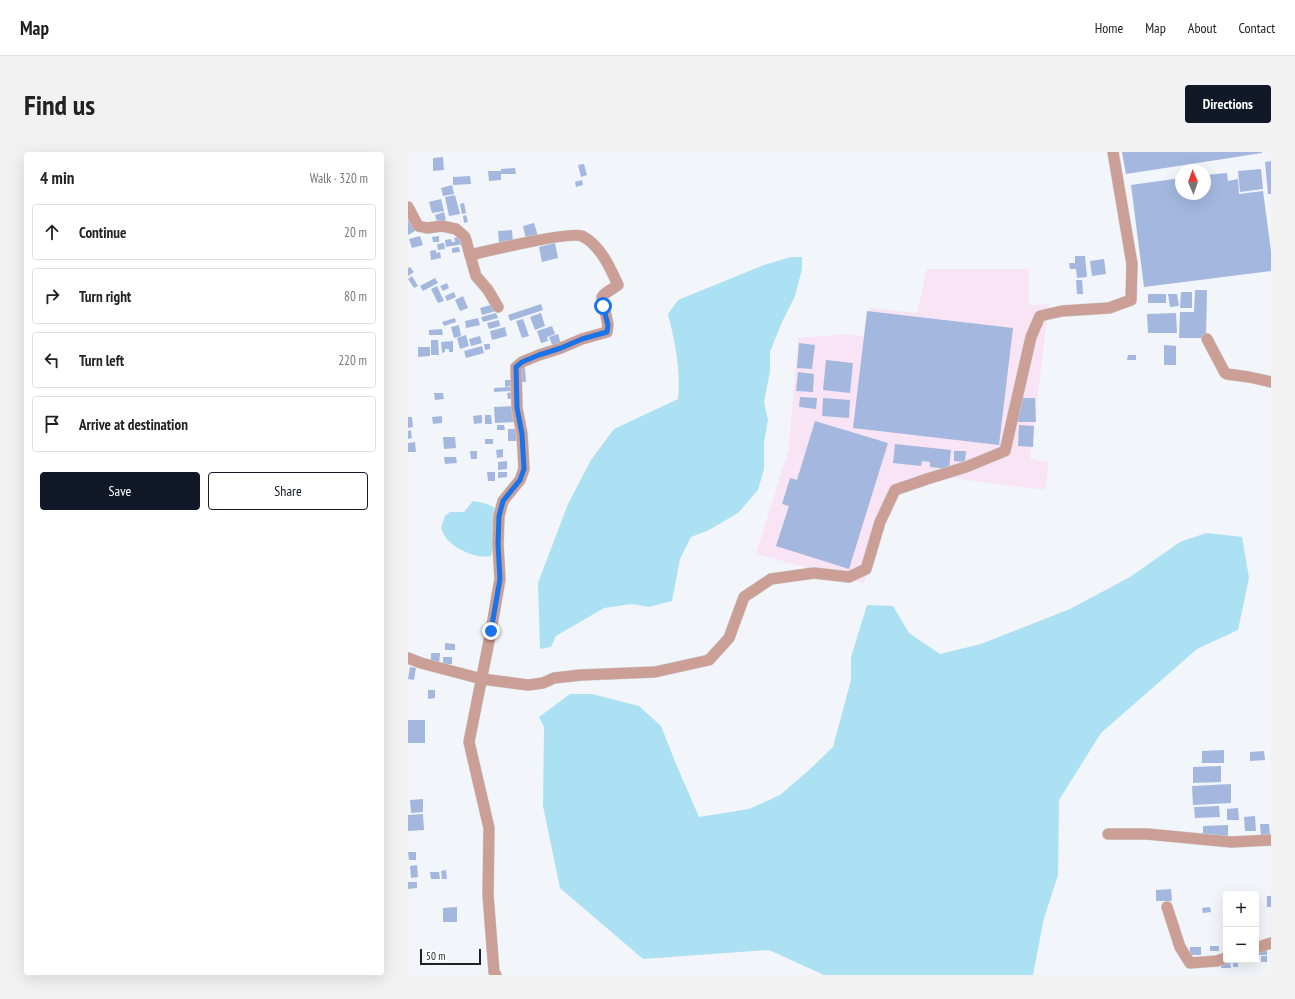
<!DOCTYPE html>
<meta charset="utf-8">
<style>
:root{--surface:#fff;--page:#f2f2f2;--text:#222;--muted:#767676;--line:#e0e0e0;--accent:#111827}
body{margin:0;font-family:"PT Sans Narrow",sans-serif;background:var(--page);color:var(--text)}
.controls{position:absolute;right:12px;bottom:12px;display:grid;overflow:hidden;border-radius:4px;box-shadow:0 4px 16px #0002}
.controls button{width:36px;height:36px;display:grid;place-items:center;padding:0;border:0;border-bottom:1px solid var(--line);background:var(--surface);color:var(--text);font:20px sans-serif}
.compass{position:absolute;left:767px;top:12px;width:36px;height:36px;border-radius:50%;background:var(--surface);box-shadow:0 4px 16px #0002;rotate:358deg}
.scale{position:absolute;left:12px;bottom:10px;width:61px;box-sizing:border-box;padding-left:4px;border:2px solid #1f2022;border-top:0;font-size:11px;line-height:14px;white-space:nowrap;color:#1f2022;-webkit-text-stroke:3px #fff;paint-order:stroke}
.stop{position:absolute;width:12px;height:12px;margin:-9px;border:3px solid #1a73e8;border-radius:50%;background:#fff}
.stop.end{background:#1a73e8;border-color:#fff;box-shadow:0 1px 4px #0008}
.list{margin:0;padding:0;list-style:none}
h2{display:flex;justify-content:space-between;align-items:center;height:52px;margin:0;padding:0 16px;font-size:17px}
h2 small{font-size:13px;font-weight:400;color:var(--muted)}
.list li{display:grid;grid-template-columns:26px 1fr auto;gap:12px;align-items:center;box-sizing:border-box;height:56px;margin:0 8px 8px;padding:0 8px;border:1px solid var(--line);border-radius:4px}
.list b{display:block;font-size:15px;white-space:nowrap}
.list em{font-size:13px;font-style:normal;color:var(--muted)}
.actions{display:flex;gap:8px;padding:12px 16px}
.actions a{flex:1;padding:9px 0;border:1px solid var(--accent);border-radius:4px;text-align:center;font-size:14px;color:var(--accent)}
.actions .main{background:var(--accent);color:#fff}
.icon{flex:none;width:22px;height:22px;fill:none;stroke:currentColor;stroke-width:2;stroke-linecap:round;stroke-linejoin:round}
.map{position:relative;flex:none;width:863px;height:823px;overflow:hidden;border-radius:4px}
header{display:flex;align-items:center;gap:24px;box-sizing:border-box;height:56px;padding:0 20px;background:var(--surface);border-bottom:1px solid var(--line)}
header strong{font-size:19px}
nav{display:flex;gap:22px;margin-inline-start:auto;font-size:14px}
.intro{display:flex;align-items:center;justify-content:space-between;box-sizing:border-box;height:96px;padding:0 24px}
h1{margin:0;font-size:28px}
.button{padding:10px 18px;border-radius:4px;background:var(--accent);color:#fff;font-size:14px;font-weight:700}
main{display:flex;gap:24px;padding:0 24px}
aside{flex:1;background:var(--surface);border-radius:4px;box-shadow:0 4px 16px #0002}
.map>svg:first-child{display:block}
</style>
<header>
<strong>Map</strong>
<nav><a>Home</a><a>Map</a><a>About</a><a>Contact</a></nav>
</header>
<div class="intro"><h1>Find us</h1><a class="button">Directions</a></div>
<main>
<aside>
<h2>4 min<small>Walk · 320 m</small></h2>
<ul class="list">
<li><svg class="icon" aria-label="ahead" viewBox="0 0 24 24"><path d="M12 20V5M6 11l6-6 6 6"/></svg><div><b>Continue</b></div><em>20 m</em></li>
<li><svg class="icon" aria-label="right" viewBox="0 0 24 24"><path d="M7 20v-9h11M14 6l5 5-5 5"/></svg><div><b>Turn right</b></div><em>80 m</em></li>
<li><svg class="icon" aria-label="left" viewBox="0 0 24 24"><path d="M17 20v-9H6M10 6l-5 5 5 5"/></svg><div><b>Turn left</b></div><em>220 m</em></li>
<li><svg class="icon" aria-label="arrive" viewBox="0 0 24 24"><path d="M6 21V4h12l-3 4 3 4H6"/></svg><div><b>Arrive at destination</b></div></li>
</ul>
<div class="actions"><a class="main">Save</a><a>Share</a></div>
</aside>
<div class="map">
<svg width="863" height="823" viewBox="0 0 863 823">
<rect width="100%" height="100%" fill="#f2f5fa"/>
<path fill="#f8e4f4" d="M519,117h102v36l20,-1 -19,154 19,5 -4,27 -125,-16 -29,15 -27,94 -108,-29 33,-106 9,-110 51,-4 16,3 4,-29 48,5z"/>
<g fill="#abe1f3">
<path d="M383,105h11v12l-7,27 -14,28 -11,28v19l-6,31 4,18 -4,22v27l-6,21 -20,23 -29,17 -18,7 -11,22 -8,42 -23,6 -17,-3 -28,4 -48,28 -5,11 -11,2 -2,-66 30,-79 23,-44 23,-31 64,-30c3,-29 -3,-57 -10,-85l10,-14 86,-35z"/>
<path d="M65,349c7,1 17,3 23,8l-3,40 -2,7c-14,3 -35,-6 -44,-17 -3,-3 -4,-7 -6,-11l4,-12 5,-4h14z"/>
<path d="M798,381l36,4 7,41 -11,52 -41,19 -96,84 -42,67 -1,75 -14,43 -11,57h-209l-55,-25 -126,9 -83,-71 -17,-82 1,-79 -5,-10 31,-23h22l47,12 22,20 15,38 23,53 50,-8 31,-14 28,-24 25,-24 18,-67v-23l16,-52 26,1 16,27 31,21 41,-10 89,-35 60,-32 50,-35z"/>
</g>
<g fill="#a4b8df">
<path d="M714,0h140v1l-136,21z"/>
<path d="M35,5l1,13 -11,1v-13z"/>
<path d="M863,9v33h-3l-3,-32z"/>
<path d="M176,12l3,11 -6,2 -3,-12z"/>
<path d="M107,16l1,6h-15v-5z"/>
<path d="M853,17l2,20 -23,3 -2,-21z"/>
<path d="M80,19h13v9l-12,1z"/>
<path d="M819,21l1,8 10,-2 1,15 24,-3 8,60v20l-127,16 -13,-102 50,-7v16h24v-19z"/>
<path d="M62,24l1,8 -18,1v-8z"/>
<path d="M174,28l1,5 -7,2 -1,-5z"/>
<path d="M44,33l2,9 -11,2 -2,-8z"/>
<path d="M47,43l5,19 -11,2 -4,-19z"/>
<path d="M33,47l3,12 -12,2 -3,-11z"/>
<path d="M56,51l2,10 -4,1 -2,-10z"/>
<path d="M36,60l2,8 -9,2 -2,-7z"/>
<path d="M58,63l2,7 -4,1 -1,-7z"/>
<path d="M0,69h1l6,10 -7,4z"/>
<path d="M126,71l4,13 -12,3 -3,-13z"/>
<path d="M104,78l1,12 -14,1 -1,-12z"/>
<path d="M12,84l3,9 -11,3 -3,-9z"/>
<path d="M31,84v6h-6l-1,-5z"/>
<path d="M53,85l2,7 -17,3 -1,-7 6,-1 1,3h3l-1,-4z"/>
<path d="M36,91l1,6 -7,1 -1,-6z"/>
<path d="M147,91l3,15 -16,4 -3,-15z"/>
<path d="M51,95l1,5 -8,1v-5z"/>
<path d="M28,98v3l4,-1 1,6 -10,2 -1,-9z"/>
<path d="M667,104h10l2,21 -10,1 -1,-9h-6l-1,-6h6z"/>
<path d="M696,107l2,15 -14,2 -2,-15z"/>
<path d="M2,115l4,5 -6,4v-8z"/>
<path d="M4,124l6,10 -4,2 -6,-9z"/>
<path d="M27,126l3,5 -15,8 -3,-5z"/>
<path d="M668,128h6l1,14h-6z"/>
<path d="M39,131l2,5 -6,3 -3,-5z"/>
<path d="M29,134l7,15 -6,2 -7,-14z"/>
<path d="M787,138h12l-1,48h-27l1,-26h14z"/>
<path d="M46,140l2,5 -9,4 -2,-5z"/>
<path d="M773,140h11v16h-12z"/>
<rect x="740" y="142" width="18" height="9"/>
<path d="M760,142h9l2,12 -9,1z"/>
<path d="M55,144l5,12 -8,3 -5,-11z"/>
<path d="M86,152l2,7 -14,4 -2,-7z"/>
<path d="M133,152l2,6 -33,11 -2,-6z"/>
<path d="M459,159l146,17 -14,117 -146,-17z"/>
<path d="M88,161l2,5 -15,4 -2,-5z"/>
<path d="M133,161l4,13 -10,4 -5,-13z"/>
<path d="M768,161l1,20h-29l-1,-19z"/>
<path d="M47,166l1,4 -12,4 -2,-4z"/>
<path d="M70,166l2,7 -14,3 -1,-7z"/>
<path d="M115,167l6,17 -7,2 -6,-17z"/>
<path d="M91,168l1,6 -11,3 -2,-6z"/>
<path d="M51,173l2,11 -7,2 -3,-11z"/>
<path d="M144,174l3,8 -8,3 1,4 -7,2 -4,-12z"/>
<path d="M97,175l2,9 -15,4 -2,-9z"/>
<path d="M34,177l1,6h-14v-5z"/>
<path d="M150,182l3,10 -8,3 -4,-10z"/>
<path d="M58,183l3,11 -9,3 -3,-11z"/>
<path d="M72,184l2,7 -11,3 -2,-7z"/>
<path d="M23,188h7l1,15h-8z"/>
<path d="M45,189v11h-4v-3h-4v3l-3,1 -1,-11z"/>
<path d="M391,191l16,2 -3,24 -15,-1z"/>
<path d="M76,192h6v5l-5,1z"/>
<path d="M756,193l12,1v19h-12z"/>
<path d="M74,194l2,7 -18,5 -2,-7z"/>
<path d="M10,195h12v9l-12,1z"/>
<path d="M720,203h8v5h-9z"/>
<path d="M418,208l27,3 -3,30 -27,-3z"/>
<path d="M111,215h6l1,15h-6z"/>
<path d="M390,220l16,2 -1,18 -17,-1z"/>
<path d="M97,228h6l1,6 -7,1z"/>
<path d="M103,235v4l-17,1v-4z"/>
<path d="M105,240v7h-5l-1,-6z"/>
<path d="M26,241h9l1,6 -9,1z"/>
<path d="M392,245l17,1 -1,11 -17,-2z"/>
<path d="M415,246l27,2 -1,18 -27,-2z"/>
<path d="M610,246h17l1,24h-18z"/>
<path d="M106,254l1,16 -20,1 -1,-16z"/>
<path d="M74,263v8l-8,1 -1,-8z"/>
<path d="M77,263h6l1,9h-7z"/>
<path d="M34,264v7l-9,1 -1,-7z"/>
<path d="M0,265h4l1,10 -5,1z"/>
<path d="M407,269l73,22 -39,126 -73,-23 13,-40 -7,-2 8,-26 7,2z"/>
<path d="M89,273h7l1,5h-8z"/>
<path d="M611,273l15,1 -1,21 -15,-1z"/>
<path d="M100,277h9l1,12h-10z"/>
<path d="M3,278l1,8 -4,1v-8z"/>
<path d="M35,285h12l1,11 -12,1z"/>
<rect x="77" y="287" width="8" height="5"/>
<path d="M7,290l1,10h-8v-9z"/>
<path d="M487,292l56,6 -2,19 -19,-2v-5l-8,-1 -1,5 -28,-3z"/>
<path d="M95,297v8l-6,1 -1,-8z"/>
<path d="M62,299h7v8h-6z"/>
<path d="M546,299h12l-1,11 -11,-1z"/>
<path d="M36,305h12l1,6 -12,1z"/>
<path d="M99,309v8l-9,1v-8z"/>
<path d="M79,320h8v9h-7z"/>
<path d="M90,320h9v5l-9,1z"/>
<path d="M37,491l10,1v6h-10z"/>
<path d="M23,501h9l-1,11 -8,-1z"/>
<rect x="35" y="505" width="9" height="7"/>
<path d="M2,515l6,1 -2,12 -6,-1z"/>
<path d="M20,538h7v8l-7,1z"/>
<rect x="0" y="568" width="17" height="23"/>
<path d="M816,598v13h-22v-12z"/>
<path d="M856,599l1,9 -15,1v-9z"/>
<path d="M813,614v16l-28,1v-16z"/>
<path d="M823,632v19l-38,2 -1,-19z"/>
<path d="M15,647v13l-12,1 -1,-13z"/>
<path d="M811,654l1,11 -25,1 -1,-11z"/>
<path d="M830,656l1,12h-12v-11z"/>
<path d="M15,662l1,16 -16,1v-16z"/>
<path d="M847,664l1,15h-11l-1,-14z"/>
<path d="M852,672h9l1,11 -9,1z"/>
<path d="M820,673v12l-25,1v-12z"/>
<path d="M0,700h8v8h-7z"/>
<path d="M9,713l1,12 -7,1 -1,-12z"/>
<path d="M38,718l1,9h-5l-1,-8z"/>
<path d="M22,720h9l1,7h-9z"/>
<path d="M0,730h9v6l-9,1z"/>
<path d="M763,737l1,12h-16v-11z"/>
<rect x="859" y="744" width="4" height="11"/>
<path d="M49,755v15h-14v-14z"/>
<path d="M802,755l1,5 -8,1 -1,-5z"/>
<rect x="802" y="794" width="9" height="5"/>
<rect x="782" y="795" width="11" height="8"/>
<rect x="848" y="798" width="11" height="5"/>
<rect x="853" y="804" width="6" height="6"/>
<path d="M813,810h9l1,6h-10z"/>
<rect x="825" y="810" width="5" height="5"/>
</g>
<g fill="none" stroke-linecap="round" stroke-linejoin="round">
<defs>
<g id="minor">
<path d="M0,55l10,19 9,2 15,-2 14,3 9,8 11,39 12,14 10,17"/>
<path d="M62,103c17,-4 100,-24 112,-19 18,9 28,31 36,49 -6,5 -12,6 -16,12l6,28 -1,7 -25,7 -21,9 -22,7 -17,7 -6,5 1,41 5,26 2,35 -4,11 -17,21 -4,15 -1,28 2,35 -9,52 -22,111 20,86 -1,67 6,77 2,3"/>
<path d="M799,187l18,34 2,1 22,3 22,5"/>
<path d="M0,506l13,5 61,16 46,6 15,-2 11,-5 27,-3 74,-3 54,-12 20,-22 15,-41 27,-18 43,-6 35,4 17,-8 14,-47 15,-32 32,-11 39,-12 39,-16 26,-114 9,-21 22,-5 47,-3 22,-8 1,-36 -19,-112"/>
<path d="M700,682h39l84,8 40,-2"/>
<path d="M759,755l13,40 10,16 27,-2 9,-3"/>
<path d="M848,796l15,-5"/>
</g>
</defs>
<use href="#minor" stroke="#d0d3d7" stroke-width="12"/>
<use href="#minor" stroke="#cb9f96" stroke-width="11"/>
</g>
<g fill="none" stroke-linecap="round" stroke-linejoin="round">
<path stroke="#1a73e8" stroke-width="5" d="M83,479l9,-52 -2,-35 1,-28 4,-15 17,-21 4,-11 -2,-35 -5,-26 -1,-41 6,-5 17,-7 22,-7 21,-9 25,-7 1,-7 -5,-19"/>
</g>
</svg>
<div class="controls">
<button>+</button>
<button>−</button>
</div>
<svg class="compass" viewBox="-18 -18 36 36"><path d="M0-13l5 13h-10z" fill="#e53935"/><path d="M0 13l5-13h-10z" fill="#767676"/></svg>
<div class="scale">50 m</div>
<div class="stop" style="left:195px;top:154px"></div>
<div class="stop end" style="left:83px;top:479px"></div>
</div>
</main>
